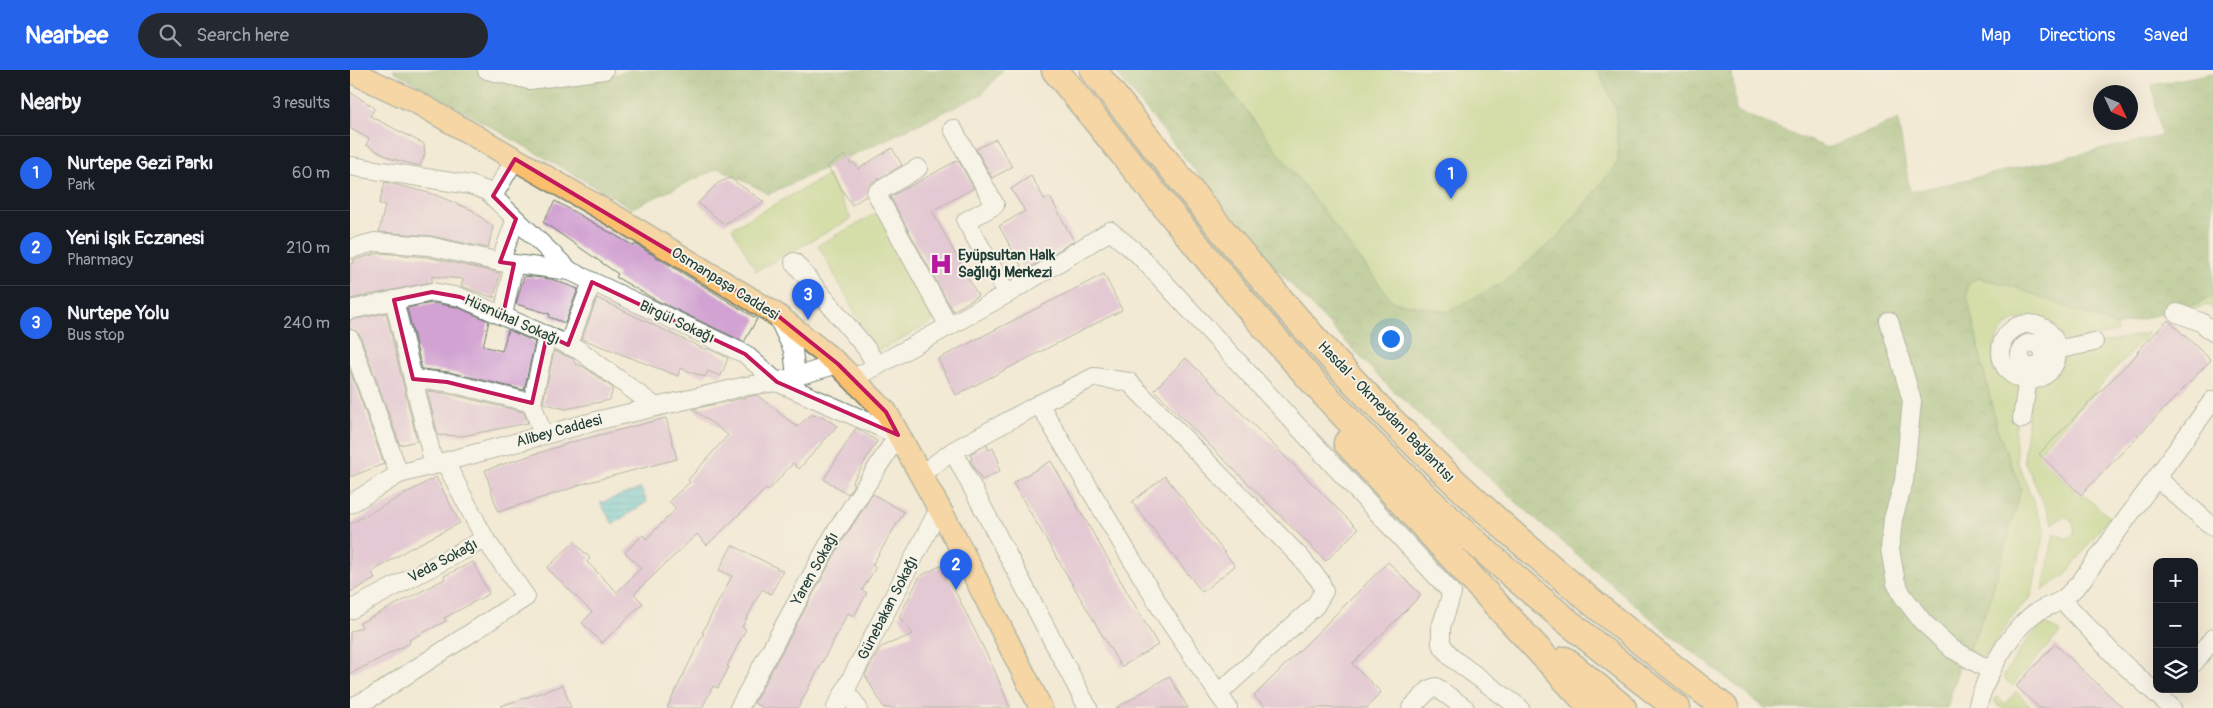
<!DOCTYPE html>
<meta charset="utf-8">
<style>
:root{--surface:#171b24;--page:#242831;--text:#f1f3f6;--muted:#9ea1a6;--line:#363941;--accent:#2563eb}
body{margin:0;font-family:Pangolin,sans-serif;background:var(--page);color:var(--text)}
.controls{position:absolute;right:15px;bottom:15px;display:grid;overflow:hidden;border-radius:10px;box-shadow:0 5px 20px #0002}
.controls button{width:45px;height:45px;display:grid;place-items:center;padding:0;border:0;border-bottom:1px solid var(--line);background:var(--surface);color:var(--text);font:25px sans-serif}
.compass{position:absolute;left:1743px;top:15px;width:45px;height:45px;border-radius:50%;background:var(--surface);box-shadow:0 5px 20px #0002;rotate:134deg}
.you{position:absolute;left:1040px;top:268px;width:18px;height:18px;margin:-12px;border:4px solid #fff;border-radius:50%;background:#1a73e8;box-shadow:0 0 0 8px #1a73e833}
.badge{display:grid;place-items:center;width:32px;height:32px;border-radius:50%;background:var(--accent);color:#fff;font-size:16px;font-weight:700}
.pin{position:absolute;translate:-50% -41px;filter:drop-shadow(0 1px 2px #0008)}
.pin::after{content:'';position:absolute;top:26px;width:18px;height:15px;background:inherit;clip-path:polygon(0 0,100% 0,50% 100%)}
.list{margin:0;padding:0;list-style:none}
h2{display:flex;justify-content:space-between;align-items:center;height:65px;margin:0;padding:0 20px;font-size:21px}
h2 small{font-size:16px;font-weight:400;color:var(--muted)}
.list li{display:grid;grid-template-columns:32px 1fr auto;gap:15px;align-items:center;box-sizing:border-box;height:75px;padding:0 20px;border-top:1px solid var(--line)}
.list b{display:block;font-size:19px;white-space:nowrap}
.list p{margin:0;font-size:16px;white-space:nowrap;color:var(--muted)}
.list em{font-size:16px;font-style:normal;color:var(--muted)}
.icon{flex:none;width:28px;height:28px;fill:none;stroke:currentColor;stroke-width:2;stroke-linecap:round;stroke-linejoin:round}
.map{position:relative;flex:none;width:1863px;height:638px;overflow:hidden}
header{display:flex;align-items:center;gap:30px;box-sizing:border-box;height:70px;padding:0 25px;background:var(--accent);color:#fff}
header strong{font-size:24px}
nav{display:flex;gap:28px;margin-inline-start:auto;font-size:18px}
.search{width:350px;height:45px;background:var(--page);display:flex;align-items:center;gap:12px;box-sizing:border-box;padding:0 18px;border-radius:28px;color:var(--muted);font-size:19px}
main{display:flex}
aside{flex:1;background:var(--surface)}
.map>svg:first-child{display:block}
</style>
<header>
<strong>Nearbee</strong>
<div class="search"><svg class="icon" aria-label="search" viewBox="0 0 24 24"><circle cx="10" cy="10" r="6"/><path d="M15 15l6 6"/></svg>Search here</div>
<nav><a>Map</a><a>Directions</a><a>Saved</a></nav>
</header>
<main>
<aside>
<h2>Nearby<small>3 results</small></h2>
<ul class="list">
<li><span class="badge">1</span><div><b>Nurtepe Gezi Parkı</b><p>Park</p></div><em>60 m</em></li>
<li><span class="badge">2</span><div><b>Yeni Işık Eczanesi</b><p>Pharmacy</p></div><em>210 m</em></li>
<li><span class="badge">3</span><div><b>Nurtepe Yolu</b><p>Bus stop</p></div><em>240 m</em></li>
</ul>
</aside>
<div class="map">
<svg width="1863" height="638" viewBox="0 0 1863 638">
<defs>
<pattern id="forest-crowns" width="20" height="18" patternUnits="userSpaceOnUse" patternTransform="scale(1.25)"><rect width="20" height="18" fill="#8cb268"/><path d="M2 6a3 3 0 1 1 6 0M12 15a3 3 0 1 1 6 0" fill="none" stroke="#729256"/></pattern>
<pattern id="water-rules" width="6" height="5" patternUnits="userSpaceOnUse" patternTransform="scale(1.25)"><rect width="6" height="5" fill="#5bc7d5"/><path d="M0 2.5h6" fill="none" stroke="#4ba3ae"/></pattern>
</defs>
<rect width="100%" height="100%" fill="#f7f3e8"/>
<filter id="ink" filterUnits="userSpaceOnUse"><feTurbulence type="fractalNoise" baseFrequency=".02" numOctaves="2"/><feDisplacementMap in="SourceGraphic" scale="10" xChannelSelector="R" yChannelSelector="G"/><feConvolveMatrix kernelMatrix="1 2 1 2 8 2 1 2 1" color-interpolation-filters="sRGB"/></filter>
<filter id="wash" filterUnits="userSpaceOnUse"><feTurbulence type="fractalNoise" baseFrequency=".0096" numOctaves="4" result="noise"/><feDisplacementMap in="SourceGraphic" scale="20" xChannelSelector="R" yChannelSelector="G"/><feGaussianBlur stdDeviation="1.12" result="paint"/><feColorMatrix in="noise" values="0 0 0 0 0 0 0 0 0 0 0 0 0 0 0 0 0 1.4 0 .05"/><feComposite in="paint" operator="in"/></filter>
<g filter="url(#wash)">
<rect width="100%" height="100%" fill="#f2ead4"/>
<g fill="#b1cf77" stroke="#688656">
<path d="M865,0h383l18,39 2,53 -58,73 -56,47 -56,30 -55,-10z"/>
<path d="M478,105l23,44 -95,52 -24,-43z"/>
<path d="M532,140l59,107 -64,35 -59,-107z"/>
<path d="M1628,208c48,9 93,29 139,48v6l-51,11c-5,-12 -11,-18 -24,-22 -6,-2 -15,-4 -22,-2 -23,4 -35,38 -18,55 6,5 13,8 20,12l-7,46 2,29 28,70 -14,66 -17,17 -30,44 -16,-8 21,-46 32,-116 -24,-59 -30,-133 1,-13z"/>
<path d="M1863,225v14l-5,-4 -25,7 -2,-4 15,-4z"/>
<path d="M1676,258c14,1 24,4 29,18l-9,3c-8,-10 -13,-10 -24,-5l-10,-10z"/>
<path d="M1799,263l-112,121 44,43 3,-2 25,22 -44,59 -22,14 11,-56 14,5 6,-6c1,-8 -1,-12 -9,-17l-12,8 -29,-64 4,-46 5,-31c20,-6 26,-10 30,-32z"/>
<path d="M1657,271l10,10 -1,7 9,10 -2,9c-17,-1 -23,-22 -16,-36z"/>
<path d="M1690,555l9,1 12,6 -49,54 -9,-9 15,-24z"/>
<path d="M1666,621l17,17h-32l-7,-6 3,-6 8,8z"/>
</g>
<g fill="url(#forest-crowns)" stroke="#56784e">
<path d="M42,0h82l86,18 71,-18h372l-22,25 -212,99 -50,-26 -87,40z"/>
<path d="M764,0h101l178,232 55,10 56,-30 56,-47 58,-73 -2,-53 -18,-39h134l4,41 92,37 70,-28 12,72 251,-56 -9,-51 61,-12v222l-17,9 -79,22 -111,-42 -28,-6 -10,5 -1,13 30,133 24,59 -32,116 -31,66 -11,38h-182l-96,-74 -155,-134 -129,-117 -121,-127z"/>
</g>
<path fill="url(#water-rules)" stroke="#3d8284" d="M291,418l6,14 -34,22 -13,-21z"/>
<g id="blocks">
<g fill="#d1a2d2">
<path d="M0,22l25,16 -5,8 54,28 1,10 -5,12 -28,-7 -26,-14 3,-6 -19,-11z"/>
<path d="M646,69l16,28 -20,11 -16,-29z"/>
<path d="M542,78l10,17 -32,19 -3,4 -1,8 -14,9 -25,-39 18,-11 6,9 3,-2 4,7z"/>
<path d="M608,90l16,28 -42,23 46,85 -25,15 -63,-114z"/>
<path d="M681,106l14,24 5,-3 24,44 -50,30 -25,-45 26,-15 -14,-22z"/>
<path d="M380,108l34,24 -40,22 -26,-21 20,-20z"/>
<path d="M35,112l48,12 39,16 21,17 -5,21 -57,-12 -52,-4 6,-27 -6,-1z"/>
<path d="M205,131l79,45 1,-2 122,75 -13,23 -90,-43 -38,-22 2,-3 -75,-52z"/>
<path d="M30,183l47,4 73,16 -6,25 -33,-12 2,-7 -31,-3v6l-82,17v-35l4,-1 -1,-3z"/>
<path d="M754,204l18,36 -166,85 -18,-36z"/>
<path d="M174,206l27,3 27,10 -13,34 -16,-6 1,-3 -34,-10z"/>
<path d="M247,228l109,52 1,-2 21,10 -7,18 -13,-5 -3,6 -25,-9 -2,8 -96,-37z"/>
<path d="M82,233l25,4 32,14 -6,25 19,5 6,-21 27,12 -11,48 -75,-18 -27,-3 -15,-61z"/>
<path d="M36,243l31,128 -17,4 -40,-110 -4,-4 -6,-2v-9z"/>
<path d="M1818,250l43,40 -130,135 -42,-41 99,-101 -1,-1z"/>
<path d="M204,281l20,8v4l10,4 29,21 -3,12 -44,9 -23,-6z"/>
<path d="M836,288l172,171 -32,32 -172,-171z"/>
<path d="M0,300l34,94 -34,13z"/>
<path d="M77,321l18,2 79,19 4,11 -66,13 -24,-1z"/>
<path d="M407,325l40,32 13,-12 12,1 15,10 -38,43 -6,-6 -25,28 -2,-2 -59,56 -10,-11 -63,60 9,9 -41,40 -20,-20 10,-11 -45,-44 27,-26 16,16 -3,4 30,30 24,-24 -16,-16 18,-17 3,4 30,-30 -7,-8 21,-19 -2,-2 40,-45 -35,-26z"/>
<path d="M316,348l11,41 -99,26v1l-80,26 -13,-42 91,-29z"/>
<path d="M506,358l21,13 -25,42 2,1 -6,10 -24,-15z"/>
<path d="M637,375l2,5 4,-2 6,14 -2,2 3,7 -18,9 -12,-20 2,-1 -2,-5z"/>
<path d="M701,391l107,184 -37,22 -108,-184z"/>
<path d="M815,406l70,90 -33,26 -70,-90z"/>
<path d="M86,407l24,46 -53,27 -35,22 3,7 -25,13v-68z"/>
<path d="M523,424l31,18 -32,53 4,2 -14,23 5,3 -13,23 -6,-3 -50,95h-35l-9,-5 87,-160z"/>
<path d="M382,475l51,26 -12,23 -9,-5 -20,38 4,2 -19,37 2,1 -11,21 -5,-2 -11,22h-35l37,-75h-2l30,-57 -13,-6z"/>
<path d="M123,492l16,32 -45,24 2,3 -37,19 1,3 -60,31v-42l12,-5 -2,-4 85,-44 -1,-3z"/>
<path d="M1038,492l33,33 -69,69 29,28 -14,16h-101l-12,-12z"/>
<path d="M592,495l52,104 16,39h-126l-19,-33 16,-28 32,-13 -14,-17 21,-41z"/>
<path d="M1705,574l68,64h-84l-23,-22z"/>
<path d="M819,606l19,32h-72l17,-10z"/>
<path d="M213,615l8,23h-70v-2z"/>
</g>
</g>
</g>
<g filter="url(#ink)">
<use href="#blocks" fill-opacity="0" stroke="#697a6c" stroke-width="1"/>
<g fill="none" stroke-linecap="round" stroke-linejoin="round">
<defs>
<g id="minor">
<path d="M137,0l42,10 75,-10"/>
<path d="M603,59l42,76 -29,16 41,73"/>
<path d="M0,96l120,19 17,6 83,80"/>
<path d="M568,98l-42,25 73,133"/>
<path d="M143,126l22,-37"/>
<path d="M0,179l25,-7 54,4 71,16 70,9 175,83 32,28 121,53 -66,103 -93,170"/>
<path d="M150,192l16,-43"/>
<path d="M444,192l72,86 11,18"/>
<path d="M44,230l40,165"/>
<path d="M0,240l82,-18 28,5 119,53 77,57"/>
<path d="M1827,243l24,9 12,10"/>
<path d="M153,245l11,-51"/>
<path d="M427,246l16,34 3,26"/>
<path d="M1539,251l23,80 -8,80 -11,38 -3,30 6,34 7,13 19,25 30,28 39,22"/>
<circle cx="1679" cy="282" r="28"/>
<path d="M0,269l49,135"/>
<circle cx="1682" cy="285" r="12"/>
<path d="M218,275l24,-63"/>
<path d="M1696,282l48,-10"/>
<path d="M63,309l34,3 85,21 11,32"/>
<path d="M503,309l154,-85 103,-63 28,23 314,339 -11,34v17l11,14 68,50"/>
<path d="M182,333l15,-68"/>
<path d="M689,334l55,-27 35,5 171,175 20,24 4,10 -9,15 -97,88"/>
<path d="M1672,349l7,-49"/>
<path d="M603,381l86,-47 124,208 65,96"/>
<path d="M570,405l33,-24 135,257"/>
<path d="M1808,409l55,48"/>
<path d="M0,434l49,-30 201,-54 146,-34 31,-4 61,-18"/>
<path d="M1712,530l56,59 54,49"/>
<path d="M0,540l135,-71 -40,-77"/>
<path d="M1844,593l19,-25"/>
<path d="M496,621l12,17"/>
<path d="M0,638l24,-12 152,-99 -41,-58"/>
<path d="M486,638l103,-199"/>
<path d="M1061,638l19,-19 6,-2 29,21"/>
<path d="M1627,638c8,-31 29,-71 54,-92 9,-8 21,-10 31,-16 6,-4 11,-11 17,-16l134,-184"/>
</g>
<path id="major" d="M0,1l66,31 200,115 161,98 61,49 48,48 69,125 86,171"/>
<g id="highway">
<path d="M705,0c94,115 184,233 285,341 103,109 218,207 337,297"/>
<path d="M743,0c97,120 191,243 300,352 103,104 216,196 332,286"/>
<path d="M997,373l245,265"/>
<path d="M1215,590l58,48"/>
</g>
</defs>
<use href="#minor" stroke="#697a6c" stroke-width="20"/>
<use href="#major" stroke="#697a6c" stroke-width="25"/>
<use href="#highway" stroke="#697a6c" stroke-width="29"/>
<use href="#minor" stroke="#fff" stroke-width="18"/>
<use href="#major" stroke="#fabe6d" stroke-width="22"/>
<use href="#highway" stroke="#fabe6d" stroke-width="26"/>
</g>
</g>
<path d="M0 0H1863V638H0ZM165,89l262,156 61,49 48,48 12,23 -121,-53 -32,-28 -153,-72 -24,63 -21,-10 -15,68 -85,-21 -34,-3 -19,-79 38,-8 28,5 43,18 11,-51 -14,-2 16,-43 -23,-23z" fill="#f2ead4" fill-opacity=".55" fill-rule="evenodd"/>
<path fill="none" stroke="#c2185b" stroke-width="4" stroke-linejoin="round" d="M165,89l262,156 61,49 48,48 12,23 -121,-53 -32,-28 -153,-72 -24,63 -21,-10 -15,68 -85,-21 -34,-3 -19,-79 38,-8 28,5 43,18 11,-51 -14,-2 16,-43 -23,-23z"/>
<defs>
<symbol id="hospital-bare" viewBox="-9 -9 18 18"><path d="M-5-5h3v3.5h4V-5h3V5h-3V1.5h-4V5h-3Z" fill="#b5179e" stroke="#f7f3e8" stroke-width="2.5" paint-order="stroke"/></symbol>
</defs>
<g fill-rule="evenodd">
<use href="#hospital-bare" x="575" y="178" width="32" height="32"/>
</g>
<g text-anchor="middle" dominant-baseline="central" stroke-width="4" stroke-linejoin="round" paint-order="stroke">
<g font-size="15" font-weight="bold" fill="#1f3d34" stroke="#f7f3e8" text-anchor="start">
<text x="608" y="185">Eyüpsultan Halk<tspan x="608" dy="17">Sağlığı Merkezi</tspan></text>
</g>
<g font-size="15" fill="#1f3d34" stroke="#f7f3e8">
<text transform="translate(375 214) rotate(32)">Osmanpaşa Caddesi</text>
<text transform="translate(162 250) rotate(24)">Hüsnühal Sokağı</text>
<text transform="translate(327 252) rotate(25)">Birgül Sokağı</text>
<text transform="translate(1036 342) rotate(46)">Hasdal - Okmeydanı Bağlantısı</text>
<text transform="translate(209 361) rotate(-15)">Alibey Caddesi</text>
<text transform="translate(93 491) rotate(-28)">Veda Sokağı</text>
<text transform="translate(465 499) rotate(-61)">Yaren Sokağı</text>
<text transform="translate(538 538) rotate(-63)">Günebakan Sokağı</text>
</g>
</g>
</svg>
<div class="controls">
<button>+</button>
<button>−</button>
<button><svg class="icon" aria-label="layers" viewBox="0 0 24 24"><path d="M12 4l9 5-9 5-9-5zM3 14l9 5 9-5"/></svg></button>
</div>
<svg class="compass" viewBox="-18 -18 36 36"><path d="M0-13l5 13h-10z" fill="#e53935"/><path d="M0 13l5-13h-10z" fill="#9ea1a6"/></svg>
<div class="you"></div>
<div class="pin badge" style="left:1101px;top:129px">1</div>
<div class="pin badge" style="left:606px;top:520px">2</div>
<div class="pin badge" style="left:458px;top:250px">3</div>
</div>
</main>
